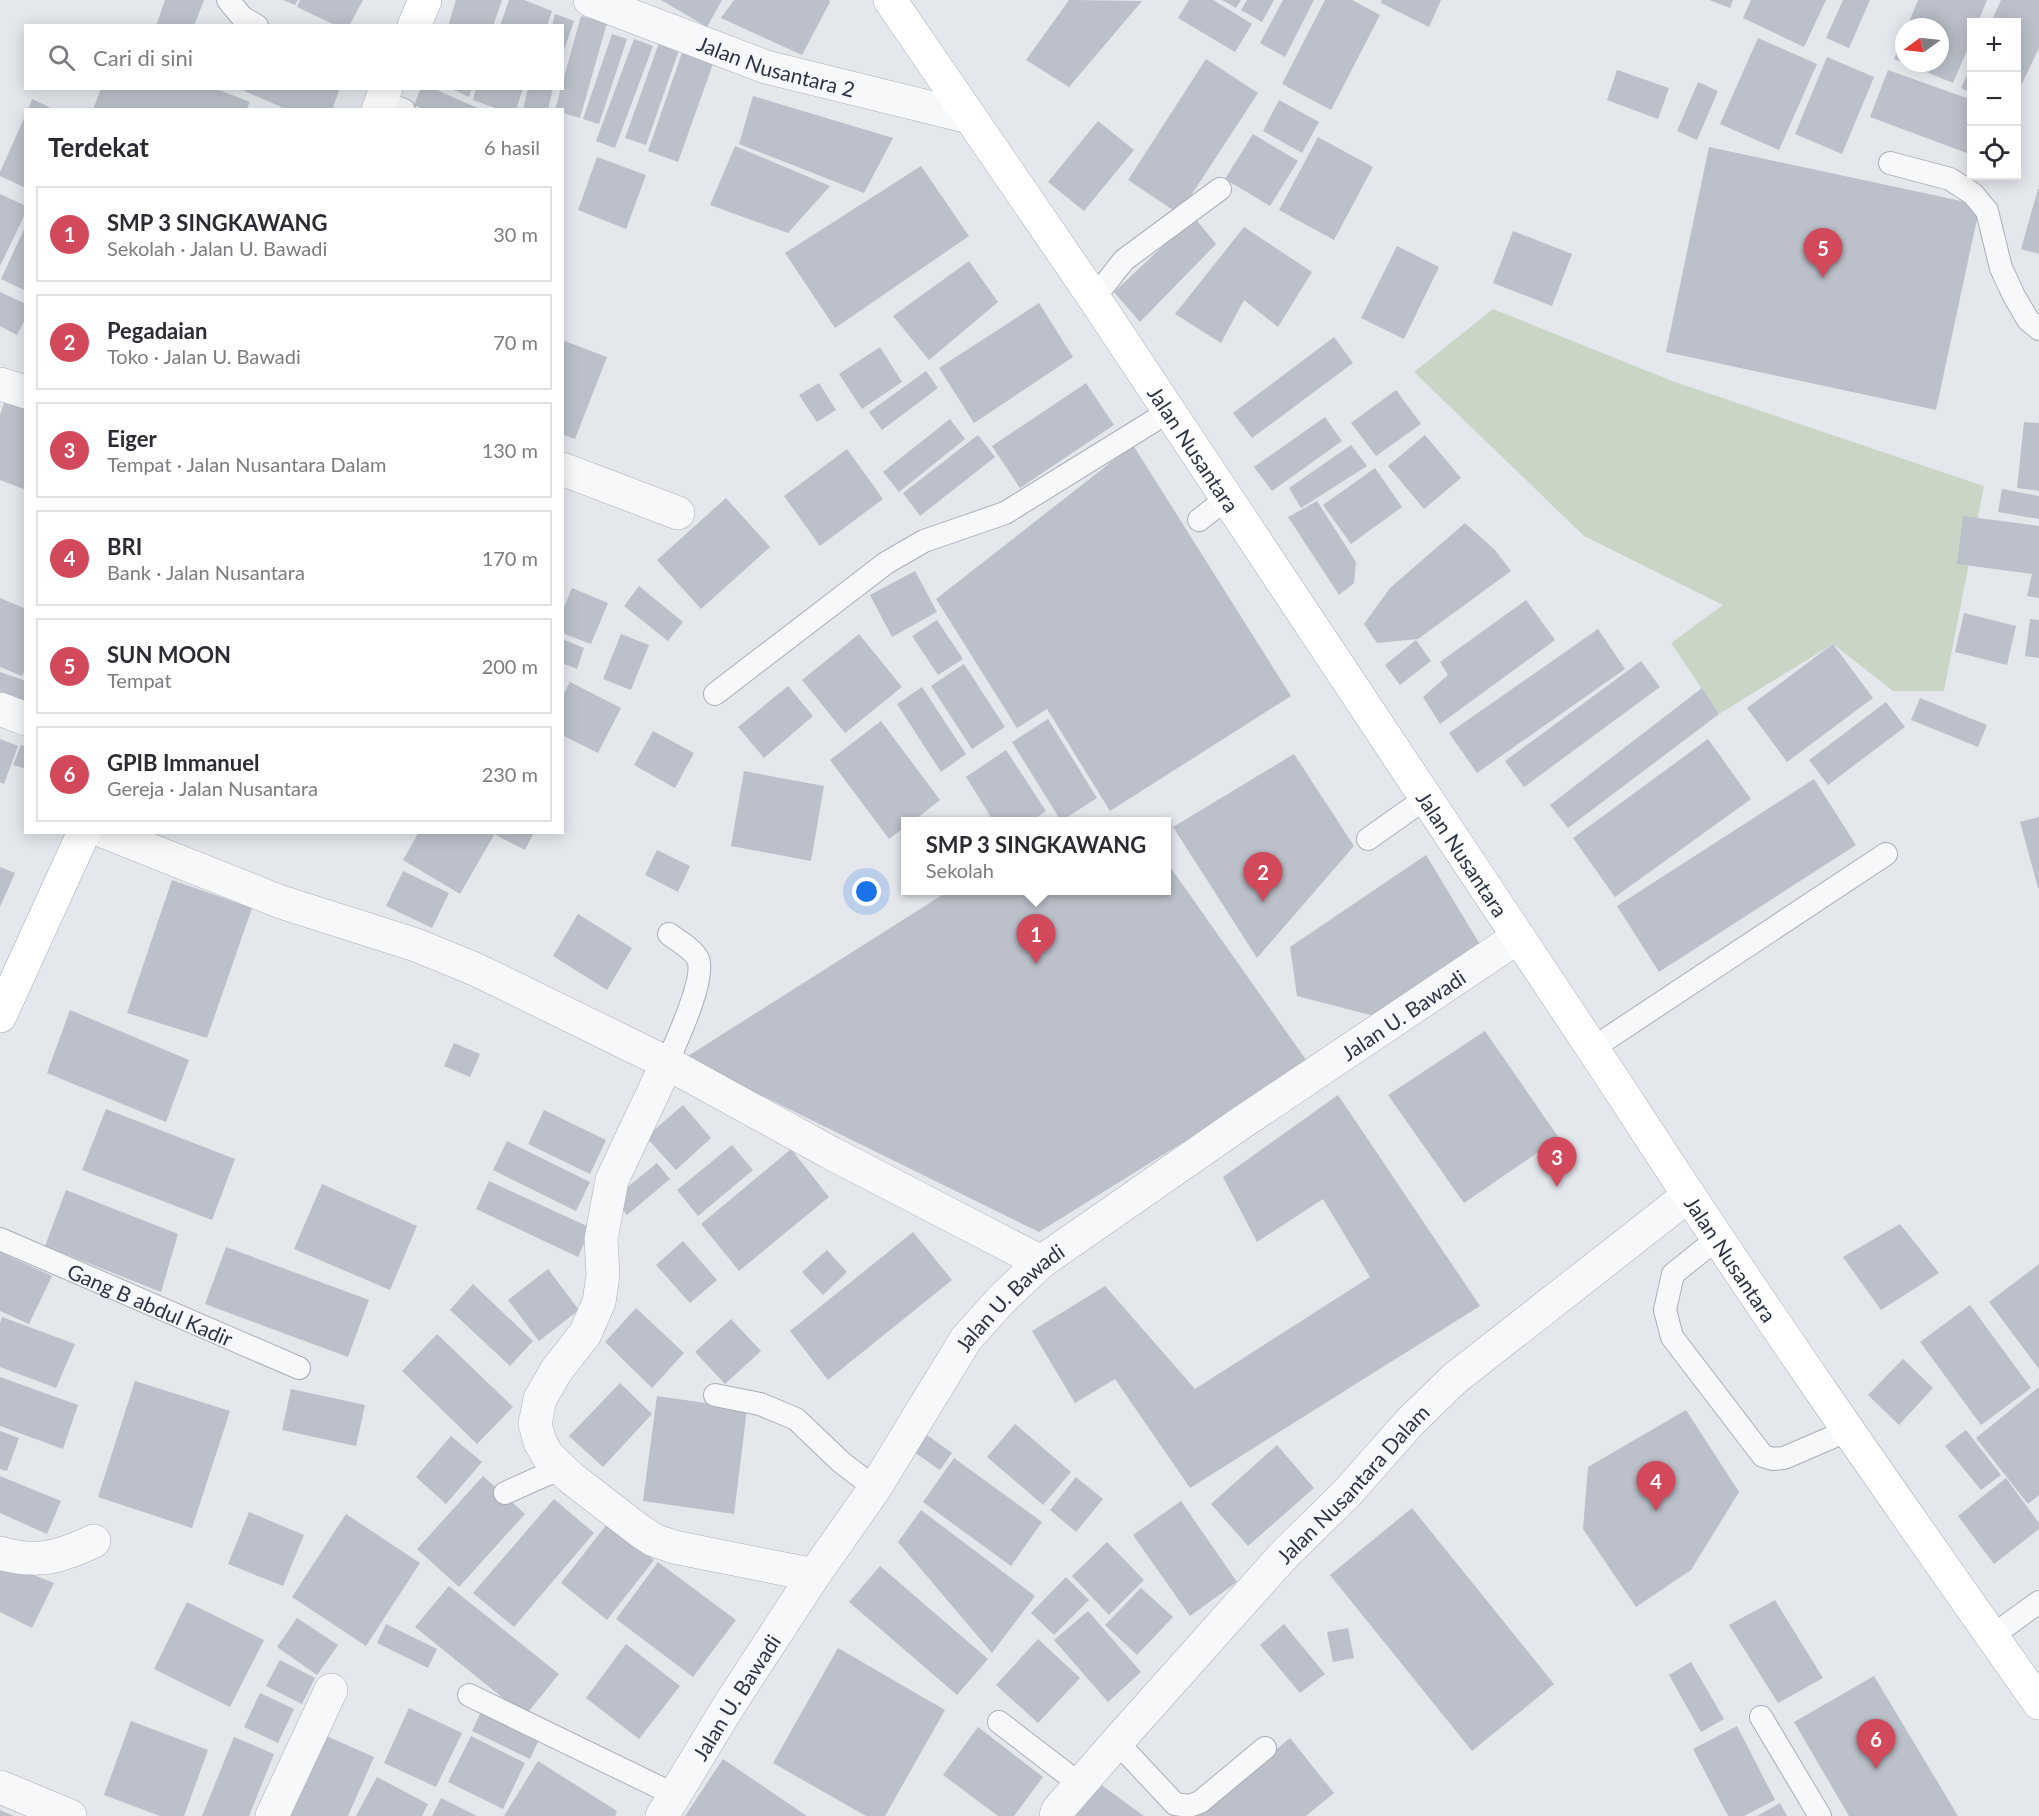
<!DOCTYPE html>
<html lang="id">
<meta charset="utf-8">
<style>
:root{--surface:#fff;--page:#f2f2f3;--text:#2b2b33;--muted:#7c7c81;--line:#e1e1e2;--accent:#d1495b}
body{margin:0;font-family:Lato,sans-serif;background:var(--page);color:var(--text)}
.controls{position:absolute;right:18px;top:18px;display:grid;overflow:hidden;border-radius:0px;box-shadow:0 3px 15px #0003}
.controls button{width:54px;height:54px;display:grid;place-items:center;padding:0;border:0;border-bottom:2px solid var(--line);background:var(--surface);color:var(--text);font:30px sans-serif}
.compass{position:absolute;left:1895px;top:18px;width:54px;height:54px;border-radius:50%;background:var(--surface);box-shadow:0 3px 15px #0003;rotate:255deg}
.you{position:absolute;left:867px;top:892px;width:21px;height:21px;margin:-15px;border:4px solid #fff;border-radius:50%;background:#1a73e8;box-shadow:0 0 0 9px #1a73e833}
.badge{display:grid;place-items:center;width:39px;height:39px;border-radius:50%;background:var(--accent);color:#fff;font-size:20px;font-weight:700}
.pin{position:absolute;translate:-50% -50px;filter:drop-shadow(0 2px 3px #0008)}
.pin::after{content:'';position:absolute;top:32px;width:21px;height:18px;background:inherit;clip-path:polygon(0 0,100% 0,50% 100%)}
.popup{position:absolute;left:901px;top:817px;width:270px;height:78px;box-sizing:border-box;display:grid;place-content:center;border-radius:0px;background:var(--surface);filter:drop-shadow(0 2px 4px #0005);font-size:20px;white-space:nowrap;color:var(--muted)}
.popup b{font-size:22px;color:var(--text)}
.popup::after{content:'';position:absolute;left:50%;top:100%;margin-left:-12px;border:12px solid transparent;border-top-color:var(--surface)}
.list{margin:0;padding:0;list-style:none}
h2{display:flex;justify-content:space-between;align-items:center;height:78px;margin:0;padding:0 24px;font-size:26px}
h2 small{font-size:20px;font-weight:400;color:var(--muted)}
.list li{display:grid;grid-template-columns:39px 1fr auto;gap:18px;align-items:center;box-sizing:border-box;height:96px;margin:0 12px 12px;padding:0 12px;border:2px solid var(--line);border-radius:0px}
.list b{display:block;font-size:22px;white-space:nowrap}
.list p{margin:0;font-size:20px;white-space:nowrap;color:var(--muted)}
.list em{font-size:20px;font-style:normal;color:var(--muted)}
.icon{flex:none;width:33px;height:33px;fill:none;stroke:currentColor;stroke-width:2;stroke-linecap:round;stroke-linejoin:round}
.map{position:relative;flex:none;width:2039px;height:1816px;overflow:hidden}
.search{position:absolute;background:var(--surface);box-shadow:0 3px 15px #0003;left:24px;top:24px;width:540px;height:66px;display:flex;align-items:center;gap:15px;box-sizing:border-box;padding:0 21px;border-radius:0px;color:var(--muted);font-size:22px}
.panel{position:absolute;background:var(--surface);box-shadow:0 3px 15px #0003;left:24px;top:108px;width:540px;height:726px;border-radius:0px}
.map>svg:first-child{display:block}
</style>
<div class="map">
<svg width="2039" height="1816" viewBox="0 0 2039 1816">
<rect width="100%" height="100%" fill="#e4e7ec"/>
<path fill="#c9d6c5" d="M1493,309l179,72 312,105 -40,205h-51l-60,-47 -114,70 -48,-71 52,-38 -139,-69 -170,-164z"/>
<g fill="#bbc0ca">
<path d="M165,0h39l-10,26h-38z"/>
<path d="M283,0h15l-3,5z"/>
<path d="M300,0h63l-14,26h-12l-40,-19z"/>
<path d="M456,0h46l-9,26h-45z"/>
<path d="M509,0h15l28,11 -5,15h-47z"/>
<path d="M661,0h61l-15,27z"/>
<path d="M734,0h95l1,2 -28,53 -81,-37z"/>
<path d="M1069,0l73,1 -73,86 -43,-27z"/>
<path d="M1189,0h24l39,24 -17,28 -57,-34z"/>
<path d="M1222,0h19l-5,8z"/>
<path d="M1247,0h27l-12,22 -21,-12z"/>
<path d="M1283,0h31l-29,57 -25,-14z"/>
<path d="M1325,0h27l28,15 -49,95 -49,-26z"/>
<path d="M1382,0h59l-12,27 -48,-24z"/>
<path d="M1709,0h24l-3,8z"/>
<path d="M1751,0h75l-22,47 -61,-29z"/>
<path d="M1843,0h27l-21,48 -23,-10z"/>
<path d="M1918,0h69l-9,22h-6v17l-19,44 -49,-20h36v-36h-33z"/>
<path d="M2001,0h38v48l-23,48v-74h-25z"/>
<path d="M555,14l19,7 -11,32 -1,-27h-10z"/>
<path d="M581,16l26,7 -27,95 -18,-5v-3h-7z"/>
<path d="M612,34l15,5 -28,85 -16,-5z"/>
<path d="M1904,35v28l-10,-4z"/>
<path d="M1758,38l59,26 -38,86 -59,-26z"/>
<path d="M634,39l19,7 -38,102 -19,-7z"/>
<path d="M659,43l20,7 -33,95 -21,-7z"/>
<path d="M683,50l31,11 -36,101 -30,-11z"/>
<path d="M1827,57l47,20 -32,77 -47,-20z"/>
<path d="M1206,59l52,34 -79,121 -51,-34z"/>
<path d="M1972,64v29l-11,-5z"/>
<path d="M1617,70l52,18 -11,31 -51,-19z"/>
<path d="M1888,70l84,30v55l-102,-38z"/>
<path d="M1698,82l20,9 -21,49 -20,-9z"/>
<path d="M101,88h113l36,14 -4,8h-153z"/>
<path d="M238,88h102l-8,22h-44z"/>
<path d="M421,88h11l50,22h-57l-11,-5z"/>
<path d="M450,88h22l-3,9z"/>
<path d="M476,88h47l-7,22h-15l-28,-10z"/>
<path d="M528,88h25l-5,22h-25z"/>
<path d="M753,96l140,42 -29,55 -125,-49z"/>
<path d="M32,99l23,11h-27z"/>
<path d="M1279,100l40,22 -17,31 -39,-22z"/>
<path d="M26,114v74l-26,-12v-4z"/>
<path d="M1098,121l36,29 -50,61 -36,-29z"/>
<path d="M1253,134l45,27 -28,45 -45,-27z"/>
<path d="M1318,137l55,30 -39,73 -55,-30z"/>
<path d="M735,146l95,40 -42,47 -78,-28z"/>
<path d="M1709,147l271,58 -44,205 -270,-58z"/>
<path d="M597,157l49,18 -20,54 -48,-19z"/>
<path d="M921,166l48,70 -134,92 -50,-75z"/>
<path d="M2038,189h1v65l-18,-5z"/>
<path d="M0,194l26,12v6l-26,54z"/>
<path d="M1194,217l22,27 -76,78 -26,-30z"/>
<path d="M26,225v66l-25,-12z"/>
<path d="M1244,227l68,45 -34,55 -34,-27 -23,43 -46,-29z"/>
<path d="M1513,231l59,23 -20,52 -59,-23z"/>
<path d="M1397,246l42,21 -35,72 -43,-21z"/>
<path d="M969,261l29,41 -69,58 -36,-44z"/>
<path d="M0,292l26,12v14l-9,17 -17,-9z"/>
<path d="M1039,303l34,54 -99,66 -35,-55z"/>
<path d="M1334,337l19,26 -101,75 -19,-25z"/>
<path d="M562,340l45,17 -32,82 -13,-5z"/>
<path d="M880,347l22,35 -40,27 -23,-35z"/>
<path d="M926,371l12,17 -56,42 -13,-18z"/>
<path d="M819,383l17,27 -19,12 -18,-27z"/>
<path d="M1086,383l28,42 -94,63 -28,-42z"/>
<path d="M1396,390l25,34 -45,32 -25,-33z"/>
<path d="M6,398l20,8v84l-26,-10v-65z"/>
<path d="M1325,417l17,24 -70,50 -18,-24z"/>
<path d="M950,419l15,20 -66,53 -16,-20z"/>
<path d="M2024,422l15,1v68l-22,-3z"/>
<path d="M978,435l17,22 -75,59 -17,-23z"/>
<path d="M1425,435l36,43 -37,31 -36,-43z"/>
<path d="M1133,445l158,251 -181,115 -63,-102 -30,19 -81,-129z"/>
<path d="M1351,445l16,21 -66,42 -12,-20z"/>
<path d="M847,449l36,50 -63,47 -36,-50z"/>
<path d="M1375,468l27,39 -51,37 -28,-39z"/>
<path d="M2002,489l37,7v23l-41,-7z"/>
<path d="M726,498l44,49 -69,62 -44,-49z"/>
<path d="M1317,501l39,61 -2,21 -15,12 -51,-78z"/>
<path d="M1963,516l76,10v72l-12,-2 5,-22 -75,-10z"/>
<path d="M1465,523l30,27 16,21 -93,68 -41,4 -13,-19 26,-36z"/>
<path d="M915,571l22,41 -45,25 -22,-42z"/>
<path d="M639,586l44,36 -15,19 -44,-35z"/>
<path d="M572,588l36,15 -17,41 -29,-11v-21z"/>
<path d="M0,598l26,11v59l-4,8 -22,-9z"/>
<path d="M1526,600l29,40 -115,84 -17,-27 25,-22 -8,-13z"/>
<path d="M1964,613l52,13 -9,39 -52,-13z"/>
<path d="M2030,619l9,1v38l-14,-2z"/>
<path d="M937,620l26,39 -25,16 -26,-39z"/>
<path d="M1598,629l27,40 -148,104 -28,-40z"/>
<path d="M621,634l28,11 -18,45 -28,-11z"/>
<path d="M859,634l43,53 -57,46 -43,-53z"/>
<path d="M562,639l22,9 -7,21 -15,-6z"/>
<path d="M1416,640l15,21 -31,24 -15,-20z"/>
<path d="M1833,644l40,54 -86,64 -40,-54z"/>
<path d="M1641,661l19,26 -136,100 -19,-26z"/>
<path d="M964,664l41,63 -33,22 -41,-63z"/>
<path d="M0,672l26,9v27l-26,-9z"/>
<path d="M570,682l51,26 -23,45 -36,-18v-38z"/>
<path d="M788,686l25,30 -49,42 -26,-31z"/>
<path d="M922,687l44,67 -25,18 -44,-68z"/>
<path d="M1702,688l17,26 -151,114 -18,-23z"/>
<path d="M1920,698l67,27 -9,22 -67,-27z"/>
<path d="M1886,702l19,25 -77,58 -19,-25z"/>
<path d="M1048,719l49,79 -36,23 -49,-79z"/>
<path d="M881,721l59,79 -28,22h-6v4l-17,13 -59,-79z"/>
<path d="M653,731l41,22 -19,35 -41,-23z"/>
<path d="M0,739l18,7 -14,38 -4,-2z"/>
<path d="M1708,739l43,60 -136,98 -42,-59z"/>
<path d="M21,745l5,2v22l-13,-4z"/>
<path d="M1006,750l40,61 -16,11h-36l-28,-45z"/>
<path d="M1294,754l60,92 -97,112 -84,-131z"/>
<path d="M744,771l80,15 -13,75 -80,-15z"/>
<path d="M1814,779l42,66 -197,127 -42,-66z"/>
<path d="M2039,817v71h-1l-18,-66z"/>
<path d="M419,832h70l5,3 -34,59 -57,-34z"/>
<path d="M495,832h39l-9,18 -31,-16z"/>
<path d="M657,850l33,16 -12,26 -33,-17z"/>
<path d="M1426,855l55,91 -103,71 -81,-21 -7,-49z"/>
<path d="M1166,861l143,203 -270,168 -354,-174 265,-168h216z"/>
<path d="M0,867l15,6 -15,34z"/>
<path d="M403,871l46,22 -17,35 -46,-22z"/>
<path d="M172,880l80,28 -45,130 -80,-25z"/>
<path d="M578,914l54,34 -25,42 -54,-34z"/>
<path d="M70,1010l119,50 -23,62 -119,-49z"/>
<path d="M1485,1031l74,107 -95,65 -76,-108z"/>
<path d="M454,1043l26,11 -10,23 -26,-11z"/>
<path d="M1338,1095l142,211 -290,182 -75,-109 -40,24 -43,-72 73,-45 90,103 175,-112 -47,-78 -66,43 -34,-65z"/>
<path d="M683,1105l28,33 -35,32 -30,-33z"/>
<path d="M106,1109l129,50 -23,61 -130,-50z"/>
<path d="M544,1110l62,30 -16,34 -62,-30z"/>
<path d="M507,1141l83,41 -14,29 -83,-41z"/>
<path d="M732,1145l21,25 -55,46 -21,-26z"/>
<path d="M791,1149l38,48 -90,74 -38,-47z"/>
<path d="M657,1163l13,16 -43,36 -14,-16z"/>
<path d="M489,1181l102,47 -13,29 -102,-48z"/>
<path d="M322,1184l95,42 -27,64 -96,-41z"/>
<path d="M66,1190l112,44 -17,58 -116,-46z"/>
<path d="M1900,1224l39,49 -58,37 -38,-53z"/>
<path d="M913,1232l39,48 -124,100 -38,-49z"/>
<path d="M683,1241l34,39 -27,23 -34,-38z"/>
<path d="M226,1247l143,53 -21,57 -143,-53z"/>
<path d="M827,1250l20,22 -24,23 -21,-23z"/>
<path d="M0,1252l52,24 -23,48 -29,-13z"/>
<path d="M2039,1264v105l-50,-67z"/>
<path d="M548,1269l31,41 -40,31 -31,-41z"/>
<path d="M473,1284l60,57 -23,25 -60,-56z"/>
<path d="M1970,1305l61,83 -50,37 -61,-83z"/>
<path d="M636,1308l48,45 -32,35 -47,-46z"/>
<path d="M2,1317l73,27 -19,44 -56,-21v-44z"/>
<path d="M731,1319l30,32 -36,33 -30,-32z"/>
<path d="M437,1334l76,73 -36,37 -75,-73z"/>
<path d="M1903,1359l30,29 -34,37 -31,-30z"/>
<path d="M0,1377l78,28 -15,44 -63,-23z"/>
<path d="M135,1381l95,30 -38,117 -94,-31z"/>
<path d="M620,1383l32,31 -49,53 -34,-31z"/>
<path d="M2039,1387v108l-11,9 -52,-66z"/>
<path d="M291,1389l74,16 -9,41 -74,-16z"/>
<path d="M657,1396l90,13 -13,105 -91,-13z"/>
<path d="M1686,1410l53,82 -48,78 -55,37 -53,-78 5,-62z"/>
<path d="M1015,1424l56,48 -28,33 -56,-48z"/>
<path d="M1966,1430l35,45 -20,15 -36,-44z"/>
<path d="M0,1431l19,7 -12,33 -7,-2z"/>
<path d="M927,1435l25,18 -12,17 -26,-18z"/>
<path d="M451,1436l31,26 -36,42 -30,-27z"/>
<path d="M1277,1445l37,43 -66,58 -37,-42z"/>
<path d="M954,1458l88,64 -31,44 -88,-64z"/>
<path d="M0,1476l61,25 -14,33 -47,-21z"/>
<path d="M483,1476l42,38 -66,73 -42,-38z"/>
<path d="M1076,1477l27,22 -27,33 -26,-22z"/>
<path d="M2006,1478l33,45v6l-45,35 -36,-48z"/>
<path d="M554,1499l40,34 -80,94 -41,-34z"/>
<path d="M1181,1501l56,81 -47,34 -57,-81z"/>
<path d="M1412,1508l142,176 -82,67 -142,-176z"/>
<path d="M921,1510l114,86 -43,57 -94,-111z"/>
<path d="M249,1512l55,23 -21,51 -55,-22z"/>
<path d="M346,1514l74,49 -54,83 -74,-49z"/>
<path d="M607,1524l47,36 -47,60 -46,-37z"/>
<path d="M1107,1542l37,38 -35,35 -37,-39z"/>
<path d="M0,1562l54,21 -22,45 -32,-16z"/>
<path d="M658,1562l78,58 -43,57 -77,-58z"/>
<path d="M880,1566l108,93 -31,36 -108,-93z"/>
<path d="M1066,1577l23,23 -35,35 -23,-22z"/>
<path d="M449,1586l110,88 -34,42 -110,-89z"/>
<path d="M1141,1588l32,29 -36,38 -32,-30z"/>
<path d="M1775,1600l48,78 -45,25 -49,-78z"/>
<path d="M187,1602l77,38 -34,67 -76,-38z"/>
<path d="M1088,1611l53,61 -33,30 -54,-62z"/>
<path d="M297,1618l41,27 -21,30 -40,-28z"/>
<path d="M386,1624l51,25 -9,19 -51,-25z"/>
<path d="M1284,1624l41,50 -25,19 -40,-48z"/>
<path d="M1348,1628l6,30 -21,4 -6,-30z"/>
<path d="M1038,1639l42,39 -42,45 -42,-38z"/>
<path d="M626,1644l54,42 -41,53 -53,-41z"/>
<path d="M838,1648l107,62 -60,106h-19l-93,-53z"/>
<path d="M280,1660l35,18 -13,26 -36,-18z"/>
<path d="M1691,1662l33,57 -23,13 -32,-57z"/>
<path d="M1874,1676l84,140h-109l-55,-94z"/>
<path d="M260,1693l34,16 -16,34 -34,-16z"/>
<path d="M484,1705l58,28 -12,26 -58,-28z"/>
<path d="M409,1708l53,25 -26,54 -52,-24z"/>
<path d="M131,1721l77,29 -24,66h-24l-56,-21z"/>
<path d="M1737,1726l38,74 -31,16h-16l-35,-67z"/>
<path d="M978,1727l65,50 -29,39h-16l-55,-41z"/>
<path d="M313,1730l61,27 -26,59h-73z"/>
<path d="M471,1736l54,27 -22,46 -55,-27z"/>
<path d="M234,1737l40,17 -25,62h-47z"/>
<path d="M1290,1738l44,55 -28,23h-111z"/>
<path d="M723,1759l84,57h-122z"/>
<path d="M538,1761l79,50 -2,5h-111z"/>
<path d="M377,1777l51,27 -6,12h-66z"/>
<path d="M1096,1781l48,35h-74z"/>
<path d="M441,1798l36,18h-45z"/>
<path d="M1780,1803l7,13h-30z"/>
<path d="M0,1810l14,6h-14z"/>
</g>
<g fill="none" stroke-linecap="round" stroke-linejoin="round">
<defs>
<g id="lane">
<path d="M228,0l14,17 15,9"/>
<path d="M381,102l23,8"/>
<path d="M1890,163l60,16 23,15 14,17 14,57 13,28 14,24 11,9"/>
<path d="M1094,298l30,-38 96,-71"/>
<path d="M1199,520l27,-21"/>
<path d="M715,694l171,-131 38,-22 81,-28 163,-101"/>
<path d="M1368,839l58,-41"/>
<path d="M1593,1048l293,-194"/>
<path d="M667,1063c9,-21 39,-84 31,-104 -5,-10 -20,-18 -29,-25"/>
<path d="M1718,1238l-45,36 -8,36 7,27 91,119 10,3 11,-1 65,-28"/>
<path id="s1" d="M0,1239l299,129"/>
<path d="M715,1395l45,9 36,15 45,43 34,26"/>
<path d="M505,1493l56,-25"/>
<path d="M1992,1636l47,-34"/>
<path d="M469,1695l204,99"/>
<path d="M1761,1717l59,99"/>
<path d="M999,1722l82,63"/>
<path d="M1117,1742l58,62 14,2 11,-4 65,-54"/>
</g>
<g id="street">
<path id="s2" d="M590,0l176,67 203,50"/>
<path d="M0,384l26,8"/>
<path d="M562,469l116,44"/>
<path d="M0,709l26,10"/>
<path d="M105,832l176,70 135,43 61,25 190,93 164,90 210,109"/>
<path d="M667,1063l-55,117 -11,59 2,36 -4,27 -14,32 -29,37 -16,28 -5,25 5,18 8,14 22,21 70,54 14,9 20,7 140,28"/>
<path d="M0,1553c37,11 60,4 94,-12"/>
<path d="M0,1787l70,29"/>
<path d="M272,1816l59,-126"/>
<path id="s3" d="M662,1816l66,-109 86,-132 61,-87 91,-149 36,-40 39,-37 197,-137 280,-188"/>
<path id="s4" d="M1056,1816l2,-6 59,-68 166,-186 65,-64 61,-69 45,-44 235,-184"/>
</g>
<g id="secondary">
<path id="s5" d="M890,0l204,298 530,798c133,206 274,407 415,607"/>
</g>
<g id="primary">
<path d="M414,26l11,-26"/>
<path d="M378,110l8,-22"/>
<path d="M0,1016l84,-184"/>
</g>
</defs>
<use href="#lane" stroke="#a9aeb7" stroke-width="24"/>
<use href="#street" stroke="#a9aeb7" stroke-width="34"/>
<use href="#secondary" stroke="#a9aeb7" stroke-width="34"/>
<use href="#primary" stroke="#a3abb8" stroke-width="34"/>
<use href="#lane" stroke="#f7f8fa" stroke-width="22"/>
<use href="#street" stroke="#f7f8fa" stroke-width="33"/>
<use href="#secondary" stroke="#fff" stroke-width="33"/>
<use href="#primary" stroke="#fff" stroke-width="33"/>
</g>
<g text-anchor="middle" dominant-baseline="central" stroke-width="6" stroke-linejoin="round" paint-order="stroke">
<g font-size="21" fill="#2b3445" stroke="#f4f6f9">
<text stroke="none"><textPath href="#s2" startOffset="198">Jalan Nusantara 2</textPath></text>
<text stroke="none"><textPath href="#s5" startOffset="542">Jalan Nusantara</textPath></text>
<text stroke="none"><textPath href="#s5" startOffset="1028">Jalan Nusantara</textPath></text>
<text stroke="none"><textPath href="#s3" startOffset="1112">Jalan U. Bawadi</textPath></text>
<text stroke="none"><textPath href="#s5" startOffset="1514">Jalan Nusantara</textPath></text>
<text stroke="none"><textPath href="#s3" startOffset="626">Jalan U. Bawadi</textPath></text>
<text stroke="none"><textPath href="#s1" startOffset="164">Gang B abdul Kadir</textPath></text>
<text stroke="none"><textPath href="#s4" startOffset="446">Jalan Nusantara Dalam</textPath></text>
<text stroke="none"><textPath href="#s3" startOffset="140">Jalan U. Bawadi</textPath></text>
</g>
</g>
</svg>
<div class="controls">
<button>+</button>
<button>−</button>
<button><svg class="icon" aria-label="locate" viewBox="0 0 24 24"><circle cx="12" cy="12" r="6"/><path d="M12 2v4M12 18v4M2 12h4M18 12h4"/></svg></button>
</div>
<svg class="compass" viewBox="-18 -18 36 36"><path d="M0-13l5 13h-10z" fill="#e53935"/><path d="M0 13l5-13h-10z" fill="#7c7c81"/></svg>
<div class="you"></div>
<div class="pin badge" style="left:1036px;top:964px">1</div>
<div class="popup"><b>SMP 3 SINGKAWANG</b>Sekolah</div>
<div class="pin badge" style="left:1263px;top:902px">2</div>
<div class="pin badge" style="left:1557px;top:1187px">3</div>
<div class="pin badge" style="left:1656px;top:1511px">4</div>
<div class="pin badge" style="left:1823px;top:278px">5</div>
<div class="pin badge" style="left:1876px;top:1769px">6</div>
<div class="search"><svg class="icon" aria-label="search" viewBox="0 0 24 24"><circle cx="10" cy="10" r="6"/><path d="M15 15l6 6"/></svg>Cari di sini</div>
<section class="panel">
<h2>Terdekat<small>6 hasil</small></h2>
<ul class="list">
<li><span class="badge">1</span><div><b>SMP 3 SINGKAWANG</b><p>Sekolah · Jalan U. Bawadi</p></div><em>30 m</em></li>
<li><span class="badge">2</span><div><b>Pegadaian</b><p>Toko · Jalan U. Bawadi</p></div><em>70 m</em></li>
<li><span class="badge">3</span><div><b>Eiger</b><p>Tempat · Jalan Nusantara Dalam</p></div><em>130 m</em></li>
<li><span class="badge">4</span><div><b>BRI</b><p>Bank · Jalan Nusantara</p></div><em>170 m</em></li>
<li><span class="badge">5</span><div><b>SUN MOON</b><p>Tempat</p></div><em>200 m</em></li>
<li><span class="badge">6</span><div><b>GPIB Immanuel</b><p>Gereja · Jalan Nusantara</p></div><em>230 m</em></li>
</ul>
</section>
</div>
